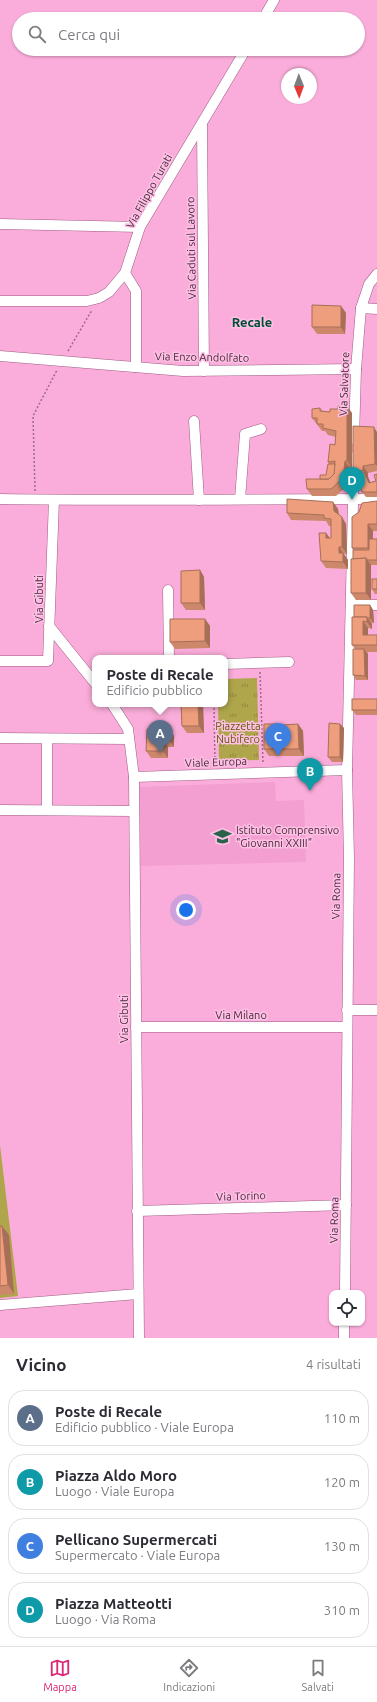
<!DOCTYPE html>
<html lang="it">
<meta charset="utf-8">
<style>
:root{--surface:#fff;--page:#f2f2f3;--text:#2b2b33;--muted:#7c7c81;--line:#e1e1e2;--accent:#db2777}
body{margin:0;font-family:Ubuntu,sans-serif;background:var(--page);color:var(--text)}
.controls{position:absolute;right:12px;bottom:12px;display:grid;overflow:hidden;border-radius:8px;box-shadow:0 1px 3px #0004}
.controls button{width:36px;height:36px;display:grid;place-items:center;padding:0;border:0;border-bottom:1px solid var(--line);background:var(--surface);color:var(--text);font:20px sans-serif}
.compass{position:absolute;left:281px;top:68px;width:36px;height:36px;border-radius:50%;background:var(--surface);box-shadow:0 1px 3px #0004;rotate:179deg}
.you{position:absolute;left:186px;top:910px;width:14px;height:14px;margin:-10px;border:3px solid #fff;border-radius:50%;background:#1a73e8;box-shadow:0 0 0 6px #1a73e833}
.badge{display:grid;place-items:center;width:26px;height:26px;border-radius:50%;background:var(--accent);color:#fff;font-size:13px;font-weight:700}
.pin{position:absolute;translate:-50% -33px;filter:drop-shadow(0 1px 2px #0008)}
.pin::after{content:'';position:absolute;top:21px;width:14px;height:12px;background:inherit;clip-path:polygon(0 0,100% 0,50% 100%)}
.popup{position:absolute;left:92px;top:655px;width:136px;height:52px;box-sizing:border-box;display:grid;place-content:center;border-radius:8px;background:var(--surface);filter:drop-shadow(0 1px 3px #0005);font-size:13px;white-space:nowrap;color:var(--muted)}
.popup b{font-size:15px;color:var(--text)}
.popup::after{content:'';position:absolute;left:50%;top:100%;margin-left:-8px;border:8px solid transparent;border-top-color:var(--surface)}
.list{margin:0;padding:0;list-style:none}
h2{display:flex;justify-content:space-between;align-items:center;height:52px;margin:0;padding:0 16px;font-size:17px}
h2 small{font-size:13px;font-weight:400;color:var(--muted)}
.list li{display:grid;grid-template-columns:26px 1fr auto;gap:12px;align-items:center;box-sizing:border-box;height:56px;margin:0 8px 8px;padding:0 8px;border:1px solid var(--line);border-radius:16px}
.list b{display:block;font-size:15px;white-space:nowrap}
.list p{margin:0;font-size:13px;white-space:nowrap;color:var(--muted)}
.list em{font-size:13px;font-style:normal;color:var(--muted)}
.icon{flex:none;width:22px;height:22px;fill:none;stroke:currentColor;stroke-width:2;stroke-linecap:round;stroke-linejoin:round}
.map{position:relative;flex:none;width:377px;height:1338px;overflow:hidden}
.search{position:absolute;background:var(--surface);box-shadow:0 1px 3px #0004;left:12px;right:12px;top:12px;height:44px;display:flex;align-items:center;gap:10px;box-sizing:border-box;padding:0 14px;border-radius:22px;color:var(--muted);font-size:15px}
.sheet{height:308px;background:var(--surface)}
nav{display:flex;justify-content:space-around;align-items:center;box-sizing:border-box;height:56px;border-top:1px solid var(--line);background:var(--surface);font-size:11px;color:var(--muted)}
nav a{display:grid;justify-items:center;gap:2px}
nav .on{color:var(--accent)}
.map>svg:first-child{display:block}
</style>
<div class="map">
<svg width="377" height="1338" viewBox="0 0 377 1338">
<defs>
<pattern id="grass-tufts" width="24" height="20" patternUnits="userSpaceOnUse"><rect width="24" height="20" fill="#afa64b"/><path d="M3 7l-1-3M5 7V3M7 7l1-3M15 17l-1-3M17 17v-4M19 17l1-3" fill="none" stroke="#908740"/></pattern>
</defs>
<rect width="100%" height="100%" fill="#faadda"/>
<path fill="#f39fd1" d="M275,782l1,19 28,-1 2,62 -165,4 -3,-79z"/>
<path fill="url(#grass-tufts)" d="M257,678l2,82 -40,1 -1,-57h7v-25z"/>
<path fill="#afa64b" d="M0,1145l18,151 -18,2z"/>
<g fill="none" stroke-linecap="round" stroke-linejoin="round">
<defs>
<g id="street">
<path d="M263,19l11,-19"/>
<path d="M202,125l2,246"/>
<path d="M0,224l140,3"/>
<path d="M125,273l11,18v76"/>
<path d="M0,301h87l12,-3 10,-6 16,-19 15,-46 106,-178"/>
<path d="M361,308l16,1"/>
<path d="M0,356l183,15 173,-2"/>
<path d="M194,421l5,79"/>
<path d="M354,439l2,-70 5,-61 8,-24 8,-10"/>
<path d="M0,499c126,2 251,0 377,0"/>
<path d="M240,499l5,-65 16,-5"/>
<path d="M168,590l1,68"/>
<path d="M351,605h26"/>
<path d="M49,626l46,57"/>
<path d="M0,661h48l6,-161"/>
<path d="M225,664l64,-2"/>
<path d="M112,704l16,25 6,48 5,561"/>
<path d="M0,738l129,1"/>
<path d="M47,739v71"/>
<path d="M134,777l213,-7"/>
<path d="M0,810l134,1"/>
<path d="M347,1010h30"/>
<path d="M136,1027h211"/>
<path d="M137,1211l209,-6"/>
<path d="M345,1293l4,-435 -2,-88 7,-313"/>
<path d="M0,1305l138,-11"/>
<path d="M344,1338v-15"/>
</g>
</defs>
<use href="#street" stroke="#a05b85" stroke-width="11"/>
<g stroke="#9e6988" stroke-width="1.5" stroke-dasharray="2 2" stroke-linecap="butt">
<path d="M68,351l24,-41"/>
<path d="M35,491l-2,-75 24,-46"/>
<path d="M260,672l3,91"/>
<path d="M214,704l1,60"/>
</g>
<use href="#street" stroke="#fff" stroke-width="10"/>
</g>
<g fill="#cd886c">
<path d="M341,306l5,7 -1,21h-28l-5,-7z"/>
<path d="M320,408l3,3 29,2v55h-2l-2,17 -12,11h-24l-5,-7 19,-14 3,-11 -1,-2 7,-17 1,-8 -8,-2 -3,-4h-3l-10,-13z"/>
<path d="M377,432v39l-9,2v4l2,6 6,-2 1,-7v23h-11l-4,-5 -9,-19z"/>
<path d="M377,501v30h-4v8h4v26h-6v35h-15l-5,-7 2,-34v-9l-1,-2z"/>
<path d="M333,502l5,7 1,6 3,2 4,7 1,30h-3v1l4,5v9l-22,-1 -5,-7 5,-28 4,5h1v-12h-2l-3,-5 -35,-1 -4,-7z"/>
<path d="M200,570l4,7 1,33h-19l-5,-7z"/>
<path d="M377,579v15h-2l-3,-5z"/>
<path d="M370,605l3,5 1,13h-3l1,1v5l-4,-1v7h9v17h-10l1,2v26h-12l-3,-5 2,-26 -3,-4 2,-28z"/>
<path d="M205,619l5,7v22l-35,1 -5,-7z"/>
<path d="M377,699v16h-21l-4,-5z"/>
<path d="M181,704h22l1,29h-17l-5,-7z"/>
<path d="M278,724l4,6 16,-6 5,7 1,25h-35l-5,-7z"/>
<path d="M340,724l4,4 -1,34h-11l-4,-5z"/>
<path d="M169,729l5,7v11h-6v11h-17l-5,-7z"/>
<path d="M0,1226h2l7,9 5,59 -14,1z"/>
</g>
<g fill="#a76f58">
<path d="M341,306l5,7 -1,21 -4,-7z"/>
<path d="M347,406l5,7v55l-5,-7z"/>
<path d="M374,427l3,5v34l-2,-2z"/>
<path d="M345,461l5,7 -2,17 -5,-7z"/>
<path d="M363,466l5,7v4l5,11 -4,-5 -6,-13z"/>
<path d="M333,502l5,7 1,9 -5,-7z"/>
<path d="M342,517l4,7 1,30 -5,-7z"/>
<path d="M368,524l5,7 -1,24 -4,-7z"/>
<path d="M326,533l5,7 -5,-2z"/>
<path d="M339,547l9,13v9l-5,-7 -4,-9z"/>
<path d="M366,558l5,7v35l-5,-7z"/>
<path d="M200,570l4,7 1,33 -5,-7z"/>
<path d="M370,605l3,5 1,13 -4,-5z"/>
<path d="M367,617l5,7v5l-5,-7z"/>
<path d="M205,619l5,7v22l-5,-7z"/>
<path d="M363,621l5,7v14l-5,-7z"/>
<path d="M364,649l4,5v26l-3,-4z"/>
<path d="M198,704h5l1,29 -5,-7z"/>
<path d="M278,724l5,7 -5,-2z"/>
<path d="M298,724l5,7 1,25 -5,-7z"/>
<path d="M340,724l4,4 -1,34 -3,-5z"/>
<path d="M169,729l5,7v11l-5,-7z"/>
<path d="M163,740l5,7v11l-5,-7z"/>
<path d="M2,1226l7,9 5,59 -6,-9z"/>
</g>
<g fill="#ee9e7d" stroke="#a76f58">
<path d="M312,305l29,1v21h-29z"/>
<path d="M338,406h9v55h-2l-2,17 -12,11h-24l-1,-10h23l5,-5 1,-13 -7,1 2,-18 5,1 1,-14 -13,-3v-4h-6v-6h-5v-9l8,-1v3l10,1v-3h8z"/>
<path d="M353,426l21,1 1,37 -12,2v4l-10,3z"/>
<path d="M328,464h7l-1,10 -5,5h-9v-4h6z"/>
<path d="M364,472l5,11 7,-2 -2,-6 3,-1v18h-15l-7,-17z"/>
<path d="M287,499l46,3 1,9 8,6v30h-3v6h4v9l-22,-1 -2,-28h7v5h5v-19l-7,-1v-3l-37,-2z"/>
<path d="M377,501v23h-9v24h-16v-31l7,-5 3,-9z"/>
<path d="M369,539h8v21h-10l-1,-2 -13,1v-9h16z"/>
<path d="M366,558v35h-15v-34z"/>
<path d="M200,570v33h-19v-32z"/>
<rect x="372" y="579" width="5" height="10"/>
<path d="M354,605h16v13h-2l-1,-1h-13z"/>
<path d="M352,617h15v5l-4,-1v14h14v10h-25z"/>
<path d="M170,619h35v22l-35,1z"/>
<path d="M353,649h11l1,27 -12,-1z"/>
<rect x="352" y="699" width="25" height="11"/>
<path d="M181,704h17l1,22h-17z"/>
<path d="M329,723l11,1v33h-12z"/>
<path d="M264,724h14v5l4,1v-5l16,-1 1,25h-35z"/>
<path d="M147,729h22v11h-6v11h-17z"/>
<path d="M0,1226h2l6,59 -8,1z"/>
</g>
<defs>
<symbol id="school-bare" viewBox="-9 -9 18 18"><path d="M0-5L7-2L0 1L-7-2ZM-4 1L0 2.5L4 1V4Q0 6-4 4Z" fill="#2a634b" stroke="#fec0e4" stroke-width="2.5" paint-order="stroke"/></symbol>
</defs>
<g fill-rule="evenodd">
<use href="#school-bare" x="210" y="824" width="25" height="25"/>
</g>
<g text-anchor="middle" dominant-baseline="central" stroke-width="3" stroke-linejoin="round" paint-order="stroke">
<g font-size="11" fill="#492a3d" stroke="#fec0e4">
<text transform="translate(149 191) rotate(-61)">Via Filippo Turati</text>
<text transform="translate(191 248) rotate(-91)">Via Caduti sul Lavoro</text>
<text transform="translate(202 357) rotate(1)">Via Enzo Andolfato</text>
<text transform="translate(344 384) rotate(-88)">Via Salvatore</text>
<text transform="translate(39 599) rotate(-90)">Via Gibuti</text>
<text transform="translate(216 762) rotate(-2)">Viale Europa</text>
<text transform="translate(336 896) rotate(-89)">Via Roma</text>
<text x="241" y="1015">Via Milano</text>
<text transform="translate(124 1019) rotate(-90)">Via Gibuti</text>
<text transform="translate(241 1196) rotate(-2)">Via Torino</text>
<text transform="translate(334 1220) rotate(-89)">Via Roma</text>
</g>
<g font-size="11" fill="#605903" stroke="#fec0e4">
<text x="238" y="726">Piazzetta<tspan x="238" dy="13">Nubifero</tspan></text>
</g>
<g font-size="11" fill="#492a3d" stroke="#fec0e4" text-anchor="start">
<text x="236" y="830">Istituto Comprensivo<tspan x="236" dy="13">"Giovanni XXIII"</tspan></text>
</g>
<g font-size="13" font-weight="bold" fill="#004c34" stroke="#fec0e4">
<text x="252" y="322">Recale</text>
</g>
</g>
</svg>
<div class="controls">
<button><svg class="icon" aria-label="locate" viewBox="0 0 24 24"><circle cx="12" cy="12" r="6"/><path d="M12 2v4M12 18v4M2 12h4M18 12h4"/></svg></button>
</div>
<svg class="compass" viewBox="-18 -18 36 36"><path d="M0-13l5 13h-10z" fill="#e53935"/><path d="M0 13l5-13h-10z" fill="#7c7c81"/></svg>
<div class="you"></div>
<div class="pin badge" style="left:160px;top:753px;background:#5c6f8a">A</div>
<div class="popup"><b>Poste di Recale</b>Edificio pubblico</div>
<div class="pin badge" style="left:310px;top:791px;background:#0f9aa8">B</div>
<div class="pin badge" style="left:278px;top:756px;background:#3f7fe0">C</div>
<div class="pin badge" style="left:352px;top:500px;background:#0f9aa8">D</div>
<div class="search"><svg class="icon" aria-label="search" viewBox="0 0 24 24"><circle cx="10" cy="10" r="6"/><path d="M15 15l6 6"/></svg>Cerca qui</div>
</div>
<section class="sheet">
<h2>Vicino<small>4 risultati</small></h2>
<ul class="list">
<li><span class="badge" style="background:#5c6f8a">A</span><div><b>Poste di Recale</b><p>Edificio pubblico · Viale Europa</p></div><em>110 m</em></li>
<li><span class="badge" style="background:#0f9aa8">B</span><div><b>Piazza Aldo Moro</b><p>Luogo · Viale Europa</p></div><em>120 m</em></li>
<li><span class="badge" style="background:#3f7fe0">C</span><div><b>Pellicano Supermercati</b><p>Supermercato · Viale Europa</p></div><em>130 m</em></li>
<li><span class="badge" style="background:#0f9aa8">D</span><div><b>Piazza Matteotti</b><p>Luogo · Via Roma</p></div><em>310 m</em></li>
</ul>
</section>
<nav>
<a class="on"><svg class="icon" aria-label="map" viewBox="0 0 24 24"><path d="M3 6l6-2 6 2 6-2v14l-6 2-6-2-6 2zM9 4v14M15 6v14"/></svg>Mappa</a>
<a><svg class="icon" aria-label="directions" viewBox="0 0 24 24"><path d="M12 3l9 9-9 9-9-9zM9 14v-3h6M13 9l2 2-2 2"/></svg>Indicazioni</a>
<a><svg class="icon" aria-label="saved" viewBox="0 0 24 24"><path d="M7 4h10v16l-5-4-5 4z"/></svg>Salvati</a>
</nav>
